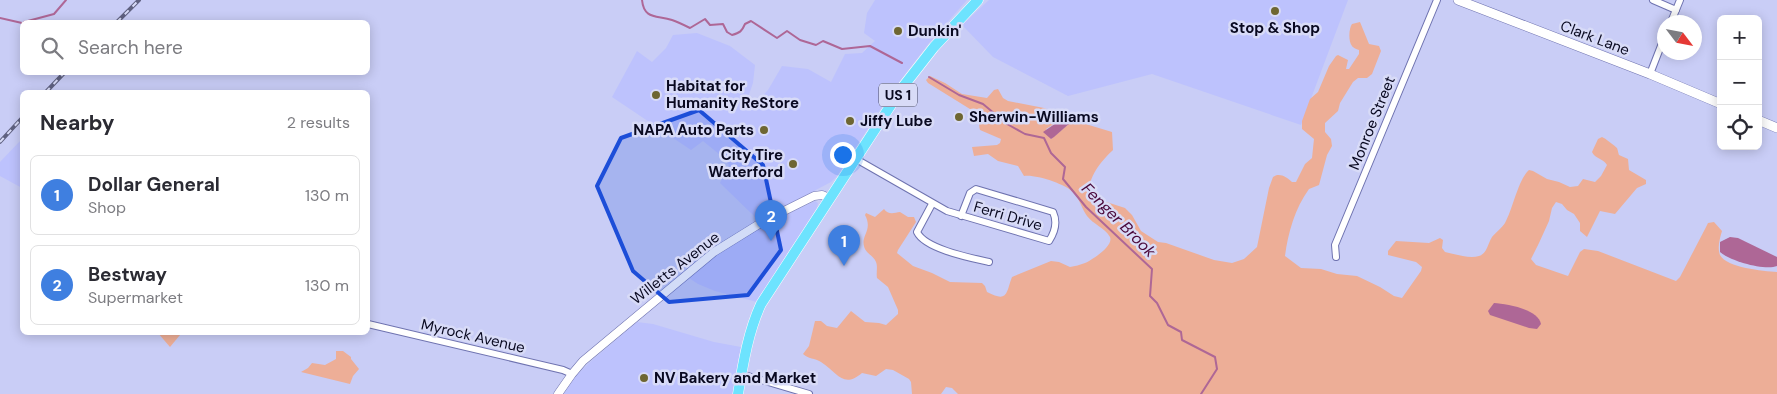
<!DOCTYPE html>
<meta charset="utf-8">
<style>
:root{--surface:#fff;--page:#f2f2f3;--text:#2b2b33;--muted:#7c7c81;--line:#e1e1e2;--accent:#0f766e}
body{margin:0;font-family:"DM Sans",sans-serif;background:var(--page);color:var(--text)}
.controls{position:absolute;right:15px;top:15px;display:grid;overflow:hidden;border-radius:8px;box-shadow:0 2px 12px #0003}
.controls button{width:45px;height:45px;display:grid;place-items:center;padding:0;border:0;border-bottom:1px solid var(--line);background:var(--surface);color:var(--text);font:25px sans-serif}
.compass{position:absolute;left:1657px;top:15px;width:45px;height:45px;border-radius:50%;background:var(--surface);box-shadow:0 2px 12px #0003;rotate:122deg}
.you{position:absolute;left:842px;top:154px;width:18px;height:18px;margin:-12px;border:4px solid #fff;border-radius:50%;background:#1a73e8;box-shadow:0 0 0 8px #1a73e833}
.badge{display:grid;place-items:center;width:32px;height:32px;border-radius:50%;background:var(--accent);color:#fff;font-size:16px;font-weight:700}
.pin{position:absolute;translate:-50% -41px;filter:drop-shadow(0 1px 2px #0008)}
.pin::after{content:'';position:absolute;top:26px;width:18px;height:15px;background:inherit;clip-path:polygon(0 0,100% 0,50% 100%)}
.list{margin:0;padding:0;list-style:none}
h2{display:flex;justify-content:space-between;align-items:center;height:65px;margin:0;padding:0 20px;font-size:21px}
h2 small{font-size:16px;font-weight:400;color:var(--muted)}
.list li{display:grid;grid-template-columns:32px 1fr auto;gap:15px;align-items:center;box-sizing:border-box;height:80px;margin:0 10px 10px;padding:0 10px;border:1px solid var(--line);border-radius:8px}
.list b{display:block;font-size:19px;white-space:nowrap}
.list p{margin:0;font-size:16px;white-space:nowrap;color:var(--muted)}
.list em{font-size:16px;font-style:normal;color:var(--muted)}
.icon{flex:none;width:28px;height:28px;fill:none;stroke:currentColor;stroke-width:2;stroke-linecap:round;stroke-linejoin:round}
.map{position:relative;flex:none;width:1777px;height:394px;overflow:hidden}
.search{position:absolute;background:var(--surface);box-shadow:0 2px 12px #0003;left:20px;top:20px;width:350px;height:55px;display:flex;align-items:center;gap:12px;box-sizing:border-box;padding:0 18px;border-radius:8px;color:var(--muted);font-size:19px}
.panel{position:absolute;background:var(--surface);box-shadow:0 2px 12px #0003;left:20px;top:90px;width:350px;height:245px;border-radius:8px}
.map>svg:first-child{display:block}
</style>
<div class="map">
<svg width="1777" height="394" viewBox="0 0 1777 394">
<rect width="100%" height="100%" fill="#c9cdf6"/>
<g fill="#bdc2fd">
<path d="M875,0h92l-38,43 -36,47 -56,86 -6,6 -74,39 -3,-5 -34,-33 9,-18 -10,-11 -16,-13 -12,9 -79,-53 25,-46 15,11 14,-14 7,-13 24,-2 33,13 25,19 -2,18 -7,20 9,7 3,-9 10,-11 14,-24 26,3 23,13 14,-28 17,-1 13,-12 -11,-8 3,-20z"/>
<path d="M989,0h359l-47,125 -149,-51 -84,22 -75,-39 -31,-32z"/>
<path d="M22,139v49l-22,-12v-14z"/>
<path d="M815,201l3,2 -1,5 -19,31 -41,63 -42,-11 -17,-7 -9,-6 30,-25 22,-13 26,-16z"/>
<path d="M637,322l16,2 61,18 27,5 -8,47h-169l12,-18 13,-13z"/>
</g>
<g fill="#edae97" fill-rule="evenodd">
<path d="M1360,22l9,22 10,2 2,5 -9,23 -5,4h-9l-5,4 -13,21 -2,8 -13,12v9l6,7 1,7 -5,9 -8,30 -10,4c-14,19 -21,44 -24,67l16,12 20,1 16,5 20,2 23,11 14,9 8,2 19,-27 1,-4 -6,-5 -28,-7v-4l8,-10 33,2 11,-5 3,2 -1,8 3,4c10,2 24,7 34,4 8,-2 9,-13 13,-19 4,-5 10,-9 13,-14 8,-14 13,-43 24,-53l4,1 14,8 12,3 11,5 8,-1 5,-7 12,3 6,-6 6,-11c-4,-7 -12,-6 -15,-13l6,-13 4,-2c3,1 13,9 15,11 1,2 1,5 2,7l9,4 1,11 17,10v4l-9,4 -22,26 -15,-3 -13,26 -7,-6v-8l-6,-9 -7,-4 -5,-6 -6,-2 -4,6 -3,13 -10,22 -8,16 5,6 32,11 12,-24 4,-3 14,2 78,30 4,-4 25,-48 3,-6 6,-1 8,9c-2,7 -5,16 -2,24 7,13 43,16 57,17v122h-819l-6,-6 -6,-1 -5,7h-29l-1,-12 -2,-3 -16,-9 -7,-1 -10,7 -14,-3c-19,16 -24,0 -41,-11 -6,-4 -13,-3 -18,-8l6,-8 6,-25h6l6,5 10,2 14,-17 14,11 14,1 7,2 12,-11v-4l-10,-23 -11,-9c-1,-5 1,-11 -1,-16 -2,-6 -11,-9 -12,-16 -3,-11 9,-16 1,-31l1,-2 9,4 9,-8c4,6 10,4 16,3l8,5h6l2,5 -18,28 -1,3 16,13 19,7 18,9 32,1 3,3 2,6c21,11 19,1 25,-15l39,-16 8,1 11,5c5,-1 10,-2 15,-4 7,-3 29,-17 25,-26 -5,-9 -17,-13 -23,-21 -5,-7 -7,-16 -13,-23 -8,-9 -39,-19 -50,-17l-6,-10 -20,-5 -10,-7 -14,2 -2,-9 25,-2 3,-2 1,-4 -21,-9c-2,-6 1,-11 -2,-16l-50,-31 -2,-3 4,-4 15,7 17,11 25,4 7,-8 4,-1 5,9 5,3 36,7 35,14 33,10 1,18c-11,10 -29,31 -22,47l34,11 7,7 9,16 17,11 8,1 48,17 18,3 12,-4 13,-12 12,-59 4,-11c6,-5 14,0 19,5h4l9,-18 7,-6 2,-19 -12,-10v-8l8,-22 8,-7 11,-26 7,-10 2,-1 10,5 -2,9h3l10,-15v-4c-1,0 -7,-3 -7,-4 -4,-5 -3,-18 0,-22zM1062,119l8,4 -19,16 -5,-10z"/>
<path d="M158,333h21l1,2 -10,12z"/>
<path d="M336,351h7l8,6v2l8,10 -6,7 -3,8 -49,-12 7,-4 4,-5 13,2 11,-6z"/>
</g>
<g fill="#ae6796">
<path d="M1065,118l5,5 -16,14 -3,2 -8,-7 19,-13z"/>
<path d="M1730,237l8,1 39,19v9c-12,5 -47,-5 -57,-14v-10z"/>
<path d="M1494,303c13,1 44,6 47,21l-4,5 -8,-1 -39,-13 -2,-4z"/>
</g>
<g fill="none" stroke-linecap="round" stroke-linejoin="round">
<g stroke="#ae6796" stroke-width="2">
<path d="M642,0c2,20 15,15 30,20 6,2 12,5 18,8l15,-9 5,6 13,-1 4,8 5,3c8,-2 10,-4 13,-11l6,-3 26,17 10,-7 13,9 16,5 7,-4 19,8 28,-3 32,17"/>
<path d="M0,18l22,5"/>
<path d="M24,22l30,-8 12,-14"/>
<path d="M929,77l30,18 24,9 24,20 18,10 19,4 7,15 14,14 -2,12 23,28 66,62 -2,27 7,7 11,22 13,7 1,8 33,17 2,12 -16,25"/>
</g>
<defs>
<g id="minor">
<path d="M1653,0l23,10"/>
<path d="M1671,22l9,-22"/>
<path d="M1650,74l14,-36"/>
<path d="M856,159l91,52 102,30c6,-9 9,-18 4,-29l-77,-23 -6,4 -9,23"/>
<path d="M932,204l-15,28c8,17 54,26 72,30"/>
<path d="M1336,257l-1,-12 102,-245"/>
<path d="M368,324l195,46 9,4"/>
<path d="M741,374l68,20"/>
</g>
<path id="tertiary" d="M558,394l14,-20 11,-13 131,-109 50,-31 50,-25 8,-1 7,3"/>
<g id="secondary">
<path d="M1458,0l192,74 71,30"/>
<path d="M1758,120l19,8"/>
</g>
<path id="primary" d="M738,394c5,-30 10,-62 23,-90l141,-216 32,-41 44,-47"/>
</defs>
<use href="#minor" stroke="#6f73b0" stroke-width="8"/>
<use href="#tertiary" stroke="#6f73b0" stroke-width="9"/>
<use href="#secondary" stroke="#6f73b0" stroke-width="10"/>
<use href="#primary" stroke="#fff" stroke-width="11"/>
<use href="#minor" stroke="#fff" stroke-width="6"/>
<use href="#tertiary" stroke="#fff" stroke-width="8"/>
<use href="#secondary" stroke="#fff" stroke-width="9"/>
<use href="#primary" stroke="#6de3fe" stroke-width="10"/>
<defs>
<g id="rail">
<path d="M117,22l22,-22"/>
<path d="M46,92l19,-20"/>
<path d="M0,142l22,-24"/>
</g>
</defs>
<use href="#rail" stroke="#5f6180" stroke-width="4"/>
<use href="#rail" stroke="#d8dbf7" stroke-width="2" stroke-dasharray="5.5" stroke-linecap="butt"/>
</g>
<path fill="#1d4ed8" fill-opacity="0.2" stroke="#1d4ed8" stroke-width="4" stroke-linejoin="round" d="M699,110l64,55 18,85 -33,45 -79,7 -36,-31 -36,-85 24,-48z"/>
<g fill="#6e6632" stroke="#d8dbf7" stroke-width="2">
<circle cx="1275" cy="11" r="5"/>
<circle cx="898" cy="31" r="5"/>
<circle cx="656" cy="95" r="5"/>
<circle cx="959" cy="117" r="5"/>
<circle cx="850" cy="121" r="5"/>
<circle cx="764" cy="130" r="5"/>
<circle cx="793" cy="164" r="5"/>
<circle cx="644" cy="378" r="5"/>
</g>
<g text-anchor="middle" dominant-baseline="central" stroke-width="5" stroke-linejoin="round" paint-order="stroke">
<rect fill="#d8dbf7" stroke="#474860" stroke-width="1" x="879" y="83.5" width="38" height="23" rx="4"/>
<g font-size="14" font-weight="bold" fill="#090920">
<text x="898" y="95">US 1</text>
</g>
<g font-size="15" font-weight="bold" fill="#090920" stroke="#d8dbf7" text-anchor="start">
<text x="1275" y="28" text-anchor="middle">Stop &amp; Shop</text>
<text x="908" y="31">Dunkin'</text>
<text x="666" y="86">Habitat for<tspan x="666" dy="17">Humanity ReStore</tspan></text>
<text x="969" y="117">Sherwin-Williams</text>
<text x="860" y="121">Jiffy Lube</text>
<text x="754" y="130" text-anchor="end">NAPA Auto Parts</text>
<text x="783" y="155" text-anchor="end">City Tire<tspan x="783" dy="17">Waterford</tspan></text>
<text x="654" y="378">NV Bakery and Market</text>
</g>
<g font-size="15" fill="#090920" stroke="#d8dbf7">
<text transform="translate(1595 38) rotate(21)">Clark Lane</text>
<text transform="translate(1372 123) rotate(-68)">Monroe Street</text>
<text transform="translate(1008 216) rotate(16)">Ferri Drive</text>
<text transform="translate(675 268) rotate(-38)">Willetts Avenue</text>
<text transform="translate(473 336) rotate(13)">Myrock Avenue</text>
</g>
<g font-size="16" font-style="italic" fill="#4a083a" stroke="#d8dbf7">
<text transform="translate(1119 220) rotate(45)">Fenger Brook</text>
</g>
</g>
</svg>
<div class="controls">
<button>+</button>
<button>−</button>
<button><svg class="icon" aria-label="locate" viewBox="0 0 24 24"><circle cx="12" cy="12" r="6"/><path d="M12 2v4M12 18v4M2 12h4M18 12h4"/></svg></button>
</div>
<svg class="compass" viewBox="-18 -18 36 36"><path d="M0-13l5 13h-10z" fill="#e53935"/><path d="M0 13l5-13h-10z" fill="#7c7c81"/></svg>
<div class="you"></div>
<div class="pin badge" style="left:844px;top:266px;background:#3f7fe0">1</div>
<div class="pin badge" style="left:771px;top:241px;background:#3f7fe0">2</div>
<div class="search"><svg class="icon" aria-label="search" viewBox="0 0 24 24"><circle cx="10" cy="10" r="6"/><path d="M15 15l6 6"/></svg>Search here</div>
<section class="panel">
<h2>Nearby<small>2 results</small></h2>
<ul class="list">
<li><span class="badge" style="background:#3f7fe0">1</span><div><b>Dollar General</b><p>Shop</p></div><em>130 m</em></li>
<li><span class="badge" style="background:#3f7fe0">2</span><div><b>Bestway</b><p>Supermarket</p></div><em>130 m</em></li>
</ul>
</section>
</div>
